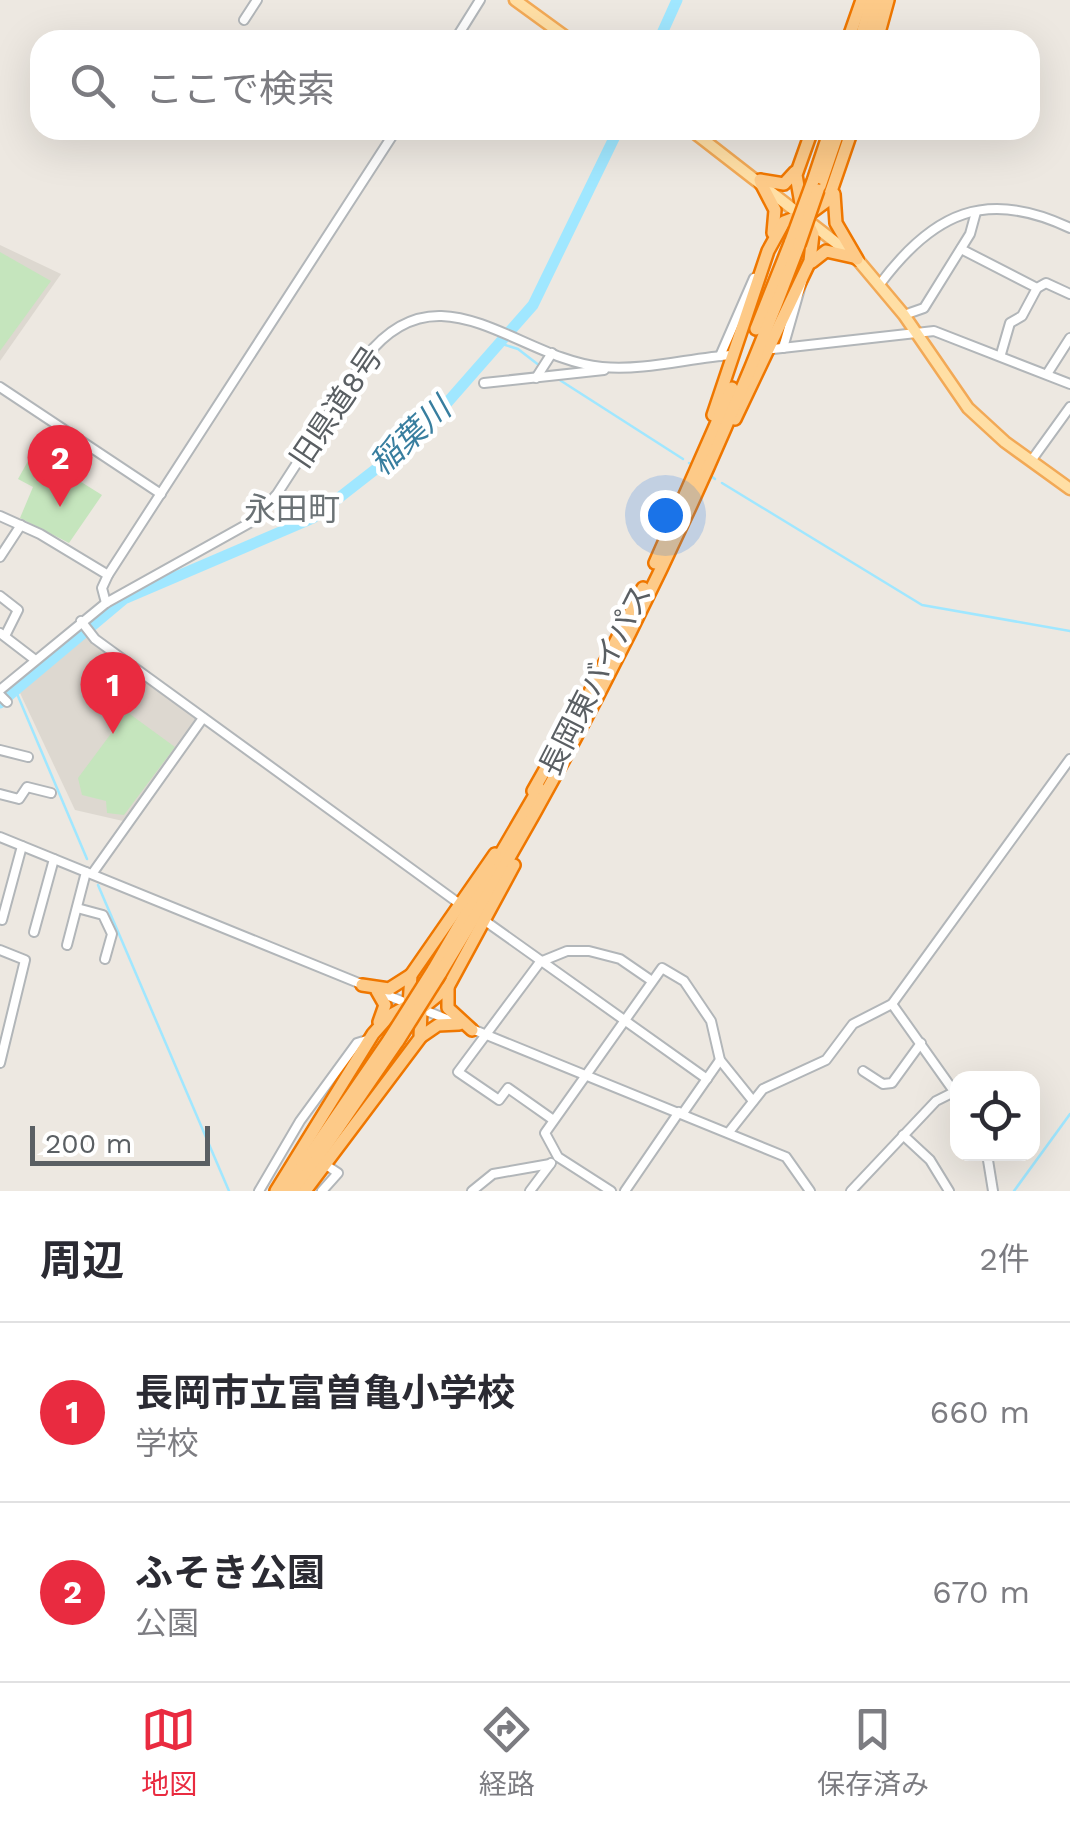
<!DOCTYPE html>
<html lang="ja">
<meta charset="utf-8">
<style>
:root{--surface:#fff;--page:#f2f2f3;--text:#2b2b33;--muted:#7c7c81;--line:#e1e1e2;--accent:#e92b40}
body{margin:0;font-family:"Work Sans","Noto Sans JP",sans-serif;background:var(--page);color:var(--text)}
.controls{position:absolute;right:30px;bottom:30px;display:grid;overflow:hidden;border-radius:20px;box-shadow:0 10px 40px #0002}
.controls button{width:90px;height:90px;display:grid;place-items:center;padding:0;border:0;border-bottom:2px solid var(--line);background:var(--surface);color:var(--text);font:50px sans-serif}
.scale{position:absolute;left:30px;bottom:25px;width:180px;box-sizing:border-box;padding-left:10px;border:5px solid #5a5f63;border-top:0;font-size:28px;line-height:35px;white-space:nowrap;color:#5a5f63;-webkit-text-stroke:8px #fff;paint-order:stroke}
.you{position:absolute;left:665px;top:515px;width:35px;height:35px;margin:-25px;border:8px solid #fff;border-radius:50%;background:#1a73e8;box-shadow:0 0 0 15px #1a73e833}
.badge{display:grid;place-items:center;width:65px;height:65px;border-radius:50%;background:var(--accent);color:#fff;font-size:32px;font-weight:700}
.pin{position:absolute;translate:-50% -82px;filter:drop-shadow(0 2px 5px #0008)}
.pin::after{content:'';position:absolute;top:52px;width:35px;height:30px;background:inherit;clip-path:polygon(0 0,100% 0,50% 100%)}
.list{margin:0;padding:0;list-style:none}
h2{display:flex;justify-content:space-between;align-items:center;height:130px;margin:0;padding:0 40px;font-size:42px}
h2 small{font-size:32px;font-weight:400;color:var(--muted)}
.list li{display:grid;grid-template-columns:65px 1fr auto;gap:30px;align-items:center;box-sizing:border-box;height:180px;padding:0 40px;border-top:2px solid var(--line)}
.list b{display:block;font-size:38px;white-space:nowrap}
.list p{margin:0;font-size:32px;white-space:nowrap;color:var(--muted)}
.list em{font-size:32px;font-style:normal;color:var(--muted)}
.icon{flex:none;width:55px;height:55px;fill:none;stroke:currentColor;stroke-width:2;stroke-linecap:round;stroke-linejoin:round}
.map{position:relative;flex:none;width:1070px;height:1191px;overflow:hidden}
.search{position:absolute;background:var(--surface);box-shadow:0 10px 40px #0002;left:30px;right:30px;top:30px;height:110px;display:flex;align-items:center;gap:25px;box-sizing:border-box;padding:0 35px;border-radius:30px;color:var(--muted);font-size:38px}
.sheet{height:490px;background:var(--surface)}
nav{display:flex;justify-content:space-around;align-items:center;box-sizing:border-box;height:140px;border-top:2px solid var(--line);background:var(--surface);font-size:28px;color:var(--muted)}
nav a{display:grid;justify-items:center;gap:5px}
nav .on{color:var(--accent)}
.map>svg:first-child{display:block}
</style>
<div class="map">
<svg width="1070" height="1191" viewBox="0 0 1070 1191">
<rect width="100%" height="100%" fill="#ede8e1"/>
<g fill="#ddd8d0">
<path d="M0,245l61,29 -61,87z"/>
<path d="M87,635l111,84 -75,102 -48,-11 -55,-117z"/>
</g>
<g fill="#c5e5bd">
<path d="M0,252l51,29 -51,70z"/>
<path d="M33,452l69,43 -33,48 -49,-25 13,-31 -15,-8z"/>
<path d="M127,712l48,35 -51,68 -17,-2 -1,-12 -24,-6 -4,-17z"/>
</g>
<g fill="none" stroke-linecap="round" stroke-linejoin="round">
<g stroke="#a0e7ff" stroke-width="2.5">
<path d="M499,343l19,6 22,17"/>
<path d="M555,377l128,82"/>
<path d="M689,463l2,1"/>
<path d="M711,476l4,3"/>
<path d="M722,483l200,122 148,26"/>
<path d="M15,689l72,170"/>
<path d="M98,885l131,306"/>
<path d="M1014,1191l56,-77"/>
</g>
<g stroke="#a0e7ff" stroke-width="11">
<path d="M659,40l18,-40"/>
<path d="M0,703l124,-104 189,-81 104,-81 116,-132 85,-175"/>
</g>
<defs>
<g id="minor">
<path d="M244,20l13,-20"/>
<path d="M455,40l25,-40"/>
<path d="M961,249l76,39 9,-5 24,11"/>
<path d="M880,284c53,-71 106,-96 190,-56"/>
<path d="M904,315l20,-7 46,-74 6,-22"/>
<path d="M783,348l20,-70"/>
<path d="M773,349l161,-18 136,53"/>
<path d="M1001,354l9,-31 12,-7 15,-28"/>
<path d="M720,356l34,-78"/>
<path d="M1047,374l23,-36"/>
<path d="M536,378l16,-25"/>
<path d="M484,383l120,-13"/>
<path d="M0,387l161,107"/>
<path d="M1031,461l39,-54"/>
<path d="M0,516l40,18 68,41"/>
<path d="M0,557l21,-32"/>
<path d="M0,596l18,14 -13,26"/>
<path d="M106,603l-4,-15 6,-13 288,-445"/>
<path d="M81,621l14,18 362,263"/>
<path d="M0,633l34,26"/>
<path d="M0,690l106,-87 147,-82 24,-27 88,-136c74,-96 152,1 237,9 43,4 87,-9 130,-12"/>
<path d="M0,695l7,7"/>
<path d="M0,750l28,7"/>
<path d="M0,794l19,5 8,-12 24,6"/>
<path d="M0,837l366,149"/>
<path d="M92,874l111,-156"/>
<path d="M77,908l26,7 9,19 -7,25"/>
<path d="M2,920l20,-74"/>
<path d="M488,923l219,156"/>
<path d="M34,932l20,-73"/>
<path d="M67,945l19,-73"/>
<path d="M0,950l25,10 -25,103"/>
<path d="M379,992l75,30"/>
<path d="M892,1004l66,93"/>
<path d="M472,1029l314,128 24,34"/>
<path d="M863,1071l20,13 9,-1 29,-40"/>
<path d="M683,1113l37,-53"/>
<path d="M552,1119l-44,-31 -9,12 -41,-28 82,-110 27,-11h22l31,8 32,22"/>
<path d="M729,1132l34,-43 63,-29 27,-36 39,-20 178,-245"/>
<path d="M903,1135l27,25 19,31"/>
<path d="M987,1154l6,37"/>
<path d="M259,1191l41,-70 57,-78 13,-4"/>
<path d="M322,1191l16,-18 -9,-6"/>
<path d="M472,1191l21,-17 57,-10"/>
<path d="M530,1191l21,-28"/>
<path d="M611,1191l-53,-34 -13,-24 117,-165 22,13 27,40 9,39 33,41"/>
<path d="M625,1191l54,-79"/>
<path d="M851,1191l85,-90 18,-9"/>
</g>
<g id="major">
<path d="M515,0l55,40"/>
<path d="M691,130l166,129 47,56 64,93 37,34 65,47"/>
</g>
<g id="highway">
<path d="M848,40l14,-40"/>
<path d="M860,40l12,-40"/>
<path d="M868,40l12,-40"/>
<path d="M877,40l11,-40"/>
<path d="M760,180l24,4 11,-12"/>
<path d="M813,181l17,-51"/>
<path d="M761,183l14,27 -2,23"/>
<path d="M820,186l19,-56"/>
<path d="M834,194l2,29 21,36"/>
<path d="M812,262l14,-11 27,6"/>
<path d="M756,329l35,-88"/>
<path d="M713,415l55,-164 16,-29 19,-7 -7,-40 16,-45"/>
<path d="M735,419l75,-158 3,-27 -8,-17 23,-17 24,-70"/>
<path d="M655,563l77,-175"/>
<path d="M567,737l76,-149"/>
<path d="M533,791l35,-62"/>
<path d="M433,970l106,-182"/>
<path d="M440,974c142,-231 264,-475 359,-729"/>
<path d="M362,985l27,4 22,-14"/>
<path d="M448,987v21l24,22"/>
<path d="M377,991l8,14 -6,17"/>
<path d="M422,1036l16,-11 21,-1"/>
<path d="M276,1191l97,-157 16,-18 20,-11 2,-30 84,-121"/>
<path d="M285,1191l105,-153"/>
<path d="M295,1191l103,-150"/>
<path d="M305,1191l115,-153 1,-29 27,-22 66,-122"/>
</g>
</defs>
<use href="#minor" stroke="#b2b6b9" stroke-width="12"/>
<use href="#major" stroke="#f2a956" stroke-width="15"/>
<use href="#highway" stroke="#ef7700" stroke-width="16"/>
<use href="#minor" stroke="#fff" stroke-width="8"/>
<use href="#major" stroke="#ffdfa5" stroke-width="10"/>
<use href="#highway" stroke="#fdca88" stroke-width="11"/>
<defs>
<g id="highway-bridge">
<path d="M791,241l22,-60"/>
<path d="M799,245l19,-55"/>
<path d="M390,1038l43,-68"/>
<path d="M398,1041l42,-67"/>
</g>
</defs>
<use href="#highway-bridge" stroke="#ef7700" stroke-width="16" stroke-linecap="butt"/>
<use href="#highway-bridge" stroke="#fdca88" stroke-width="11"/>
</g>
<g text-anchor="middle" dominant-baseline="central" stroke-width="9" stroke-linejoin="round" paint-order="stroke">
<g font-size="30" fill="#5a5f63" stroke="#fff">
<text transform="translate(336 407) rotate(-56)">旧県道8号</text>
<text transform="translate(595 680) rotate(-63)">長岡東バイパス</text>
</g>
<g font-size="32" font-style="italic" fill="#387e9f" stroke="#fff">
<text transform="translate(410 436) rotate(-43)">稲葉川</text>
</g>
<g font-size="32" fill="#6b7275" stroke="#fff">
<text x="292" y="509">永田町</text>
</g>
</g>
</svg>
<div class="controls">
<button><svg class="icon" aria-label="locate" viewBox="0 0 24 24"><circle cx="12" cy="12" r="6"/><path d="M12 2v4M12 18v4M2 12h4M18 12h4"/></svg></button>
</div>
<div class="scale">200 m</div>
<div class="you"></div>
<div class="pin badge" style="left:113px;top:734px">1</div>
<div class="pin badge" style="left:60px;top:507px">2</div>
<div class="search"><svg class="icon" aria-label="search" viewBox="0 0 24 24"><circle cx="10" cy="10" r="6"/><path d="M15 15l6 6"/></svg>ここで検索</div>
</div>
<section class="sheet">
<h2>周辺<small>2件</small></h2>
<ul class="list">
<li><span class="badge">1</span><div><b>長岡市立富曽亀小学校</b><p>学校</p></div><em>660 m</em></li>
<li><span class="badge">2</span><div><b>ふそき公園</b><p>公園</p></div><em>670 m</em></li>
</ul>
</section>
<nav>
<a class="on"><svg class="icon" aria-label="map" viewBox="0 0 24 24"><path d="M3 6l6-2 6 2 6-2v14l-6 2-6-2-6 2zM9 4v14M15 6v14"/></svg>地図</a>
<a><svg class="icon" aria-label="directions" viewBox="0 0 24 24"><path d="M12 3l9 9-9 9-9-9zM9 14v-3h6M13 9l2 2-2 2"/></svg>経路</a>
<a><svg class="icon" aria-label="saved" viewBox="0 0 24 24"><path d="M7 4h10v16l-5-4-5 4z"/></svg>保存済み</a>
</nav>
